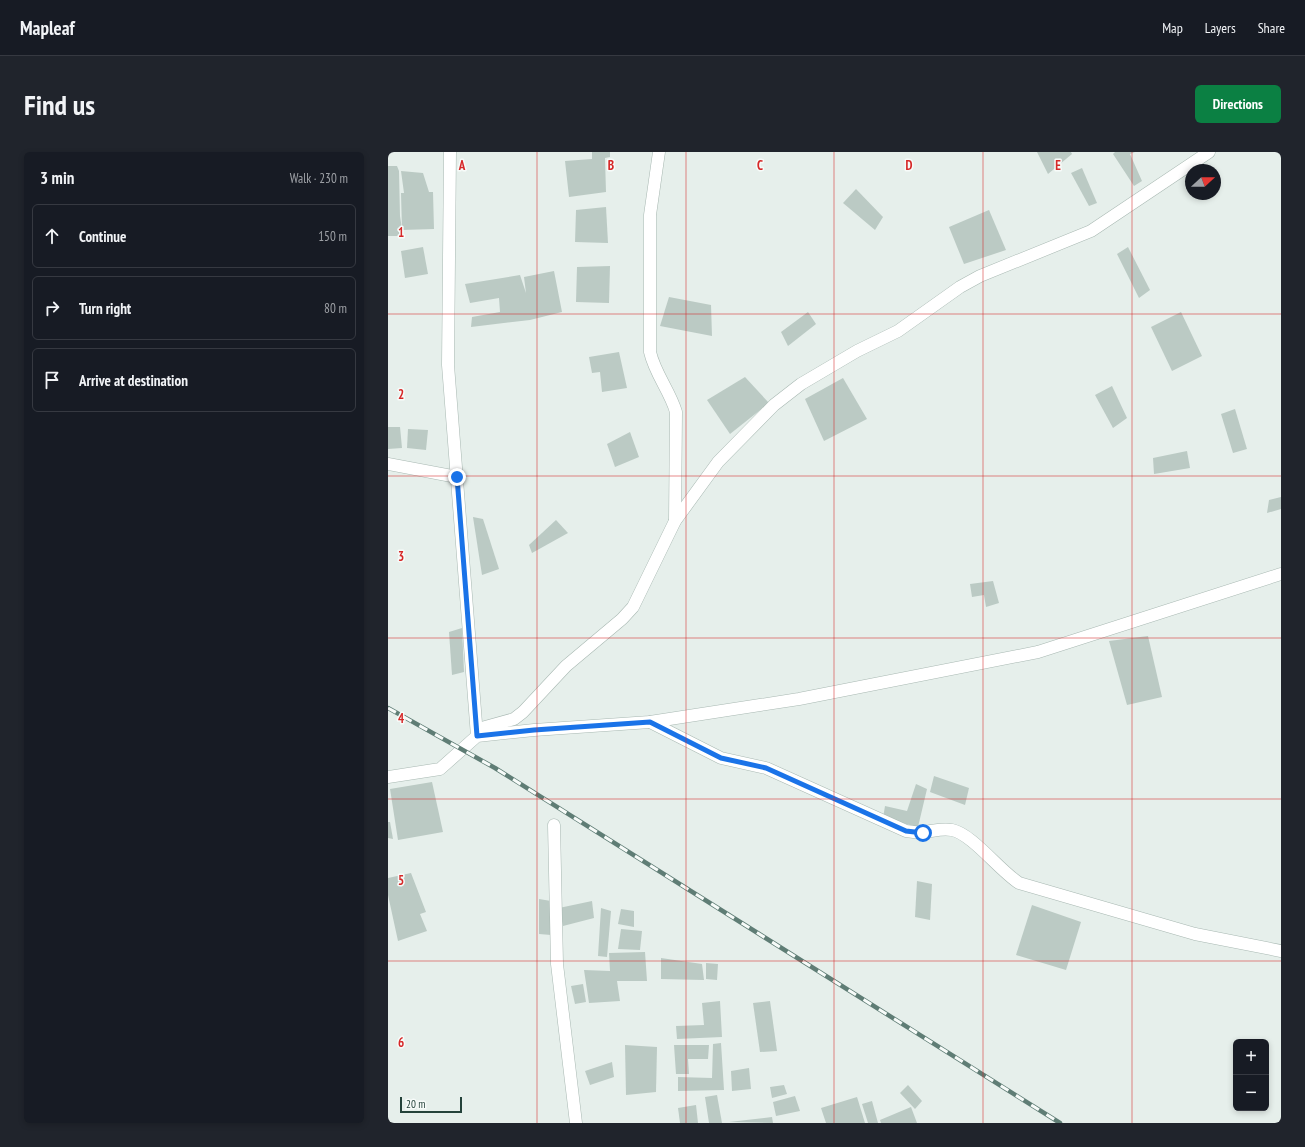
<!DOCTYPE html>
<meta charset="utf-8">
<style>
:root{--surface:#171b24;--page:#20242c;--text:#f1f3f6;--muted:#9ea1a6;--line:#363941;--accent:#0b8043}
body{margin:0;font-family:"PT Sans Narrow",sans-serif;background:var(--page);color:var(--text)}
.controls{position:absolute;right:12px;bottom:12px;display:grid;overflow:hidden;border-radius:6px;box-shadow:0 2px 6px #0003}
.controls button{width:36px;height:36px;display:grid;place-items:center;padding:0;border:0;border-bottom:1px solid var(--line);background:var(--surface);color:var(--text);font:20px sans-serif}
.compass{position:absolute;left:797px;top:12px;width:36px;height:36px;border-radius:50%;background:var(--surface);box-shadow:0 2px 6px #0003;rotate:69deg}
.scale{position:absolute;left:12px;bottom:10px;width:62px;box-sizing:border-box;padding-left:4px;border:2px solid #24423a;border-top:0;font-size:11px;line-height:14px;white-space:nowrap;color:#24423a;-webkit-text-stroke:3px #f7fbf9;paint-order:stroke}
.stop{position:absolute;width:12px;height:12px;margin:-9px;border:3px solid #1a73e8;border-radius:50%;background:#fff}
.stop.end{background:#1a73e8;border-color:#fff;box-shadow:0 1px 4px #0008}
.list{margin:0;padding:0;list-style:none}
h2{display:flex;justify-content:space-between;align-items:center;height:52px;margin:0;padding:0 16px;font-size:17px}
h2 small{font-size:13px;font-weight:400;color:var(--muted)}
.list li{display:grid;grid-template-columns:26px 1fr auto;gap:12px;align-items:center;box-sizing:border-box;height:64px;margin:0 8px 8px;padding:0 8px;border:1px solid var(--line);border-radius:6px}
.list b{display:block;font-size:15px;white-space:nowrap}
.list em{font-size:13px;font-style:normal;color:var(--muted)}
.icon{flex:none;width:22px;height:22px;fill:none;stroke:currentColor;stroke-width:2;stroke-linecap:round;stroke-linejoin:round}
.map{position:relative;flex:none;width:893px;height:971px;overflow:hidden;border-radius:6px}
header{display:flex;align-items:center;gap:24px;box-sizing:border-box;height:56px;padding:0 20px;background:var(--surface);border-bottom:1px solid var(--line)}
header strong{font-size:19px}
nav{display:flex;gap:22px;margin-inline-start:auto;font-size:14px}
.intro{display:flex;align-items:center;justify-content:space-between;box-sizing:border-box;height:96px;padding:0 24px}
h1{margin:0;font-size:28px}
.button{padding:10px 18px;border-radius:6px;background:var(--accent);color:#fff;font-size:14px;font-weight:700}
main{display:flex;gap:24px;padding:0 24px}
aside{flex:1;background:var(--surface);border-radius:6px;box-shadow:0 2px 6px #0003}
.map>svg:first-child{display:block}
</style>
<header>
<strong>Mapleaf</strong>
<nav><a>Map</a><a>Layers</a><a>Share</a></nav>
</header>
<div class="intro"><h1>Find us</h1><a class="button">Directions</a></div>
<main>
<aside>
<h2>3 min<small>Walk · 230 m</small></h2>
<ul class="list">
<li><svg class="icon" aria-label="ahead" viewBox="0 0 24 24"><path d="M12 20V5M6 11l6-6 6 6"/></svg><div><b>Continue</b></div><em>150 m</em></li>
<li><svg class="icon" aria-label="right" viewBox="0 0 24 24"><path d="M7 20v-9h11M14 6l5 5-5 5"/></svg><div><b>Turn right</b></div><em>80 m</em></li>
<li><svg class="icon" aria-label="arrive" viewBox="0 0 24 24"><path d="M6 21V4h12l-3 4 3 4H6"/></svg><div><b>Arrive at destination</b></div></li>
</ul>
</aside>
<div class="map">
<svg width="893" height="971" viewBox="0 0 893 971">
<rect width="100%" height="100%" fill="#e6efeb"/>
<g fill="#bbcac4">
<path d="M204,0h18v5l-5,1 1,34 -37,5 -4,-36 27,-2z"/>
<path d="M649,0h34l1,2 -24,20z"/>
<path d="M727,0h20l-5,2 12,27 -8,5 -21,-32z"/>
<path d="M0,14h9l2,5 1,45 3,20h-15z"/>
<path d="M694,16l15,35 -8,3 -18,-33z"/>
<path d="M13,19l22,2 6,19h4l1,37 -32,1 -1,-37h3z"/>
<path d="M468,37l27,28 -8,13 -32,-27z"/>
<path d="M218,55l2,36 -33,-1 1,-32z"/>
<path d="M601,58l17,40 -42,14 -15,-37z"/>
<path d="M35,95l5,27 -23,4 -4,-27z"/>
<path d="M740,95l22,43 -11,8 -22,-44z"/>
<path d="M222,114l-1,37 -33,-1 1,-35z"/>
<path d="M166,119l8,41 -32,8 -59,7 1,-10 28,-5 -1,-14 -29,5 -5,-19 55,-9 6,18 -2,-16z"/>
<path d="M281,145l42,8 1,31 -52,-10z"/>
<path d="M420,160l8,12 -28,22 -7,-14z"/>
<path d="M793,160l21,44 -30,15 -21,-44z"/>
<path d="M231,200l8,36 -25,4 -2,-20 -8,1 -3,-16z"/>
<path d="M357,225l24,26 -39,31 -23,-34z"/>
<path d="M455,226l24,41 -43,22 -19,-42z"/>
<path d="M724,234l15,32 -14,10 -18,-33z"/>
<path d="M847,257l12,40 -14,4 -12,-39z"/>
<path d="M0,275h12l2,21 -14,1z"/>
<path d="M20,277l20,1 -2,20 -19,-2z"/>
<path d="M242,280l9,25 -24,10 -8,-23z"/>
<path d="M799,299l3,17 -36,6 -1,-16z"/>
<path d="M893,345v12l-14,4 2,-13z"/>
<path d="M85,365l10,2 16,50 -17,6z"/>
<path d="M168,368l12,13 -36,20 -3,-8z"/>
<path d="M605,429l6,22 -13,4 -2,-12 -12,2 -2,-13z"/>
<path d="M74,476l2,44 -12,3 -3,-43z"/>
<path d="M760,484l14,61 -35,8 -18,-64z"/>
<path d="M546,624l35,12 -4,17 -35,-13z"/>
<path d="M44,630l11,50 -45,8 -8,-51z"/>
<path d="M528,632l11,5 -9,38 -35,-9 2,-12 22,5z"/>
<path d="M0,670h2l3,17 -5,-1z"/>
<path d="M23,721l15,39 -6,2 7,17 -29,10 -10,-46v-17z"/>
<path d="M529,729l15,3 -2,36 -15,-3z"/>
<path d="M151,747l12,2v34l-12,-1z"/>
<path d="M204,749l2,17 -31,8 -4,-18z"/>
<path d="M644,753l49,17 -15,48 -50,-15z"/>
<path d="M213,756l10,3 -4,46 -9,-1z"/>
<path d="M233,757l13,2v16l-16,-3z"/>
<path d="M233,777l21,2 -2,19 -22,-1z"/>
<path d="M257,800l2,29h-30l3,20 -31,2 -5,-33 26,1 -1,-18z"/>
<path d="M273,806l41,6 2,16 -43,-1z"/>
<path d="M318,811l12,1 -1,16 -11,-1z"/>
<path d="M195,832l3,18 -11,2 -4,-18z"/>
<path d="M332,849l2,36 -45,2 -1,-13 28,-1 -2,-22z"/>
<path d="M382,849l7,50 -17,1 -7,-49z"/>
<path d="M333,891l3,47 -46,1v-14l34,1 1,-34z"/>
<path d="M237,893l32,2 -1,45 -30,3z"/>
<path d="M286,893h35l-1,14h-20l1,15h-13z"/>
<path d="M224,910l2,15 -24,8 -5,-14z"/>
<path d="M361,916l2,21 -19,2 -1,-20z"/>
<path d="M396,933l3,9 -15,4 -2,-11z"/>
<path d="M520,933l14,16 -7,8 -15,-16z"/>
<path d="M329,943l5,28h-13l-4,-26z"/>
<path d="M407,944l5,15 -24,5 -3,-14z"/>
<path d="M469,945l8,26h-39l-5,-15z"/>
<path d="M484,949l6,22h-10l-6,-19z"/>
<path d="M308,953l2,18h-18l-2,-15z"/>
<path d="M523,955l6,16h-36l-1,-3z"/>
<path d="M384,965l1,6 -44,-1z"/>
</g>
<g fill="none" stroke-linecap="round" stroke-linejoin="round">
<defs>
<g id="minor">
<path d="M62,0l-2,213 29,371"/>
<path d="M271,0l-9,63v137c5,22 20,39 26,60l-1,109"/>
<path d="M0,312l69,13"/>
<path d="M262,570l71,36 45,10 140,63c6,1 13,2 18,1 10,-1 18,-4 28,-2 20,4 47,40 67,53l176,51 86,17"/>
<path d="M90,577l36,-10 9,-7 43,-46 56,-47 11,-12 42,-86 43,-59 56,-57 27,-21 56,-33 41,-20 62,-44 20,-11 111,-45 118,-79"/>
<path d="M0,625l52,-8 37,-33 57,-6 116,-8 149,-23 239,-47 243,-78"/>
<path d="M166,673l3,139 19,159"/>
</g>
</defs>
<use href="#minor" stroke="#a8b8b2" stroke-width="13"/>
<use href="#minor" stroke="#fff" stroke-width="12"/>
<defs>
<path id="rail" d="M0,556l107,60 565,355"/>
</defs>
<use href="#rail" stroke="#5f7d75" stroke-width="4.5"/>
<use href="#rail" stroke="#f7fbf9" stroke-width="3" stroke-dasharray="9" stroke-linecap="butt"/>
</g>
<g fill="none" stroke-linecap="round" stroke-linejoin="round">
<path stroke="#1a73e8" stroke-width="5" d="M69,325l20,259 57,-6 116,-8 71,36 45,10 140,63 17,2"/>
</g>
<path fill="none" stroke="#d62828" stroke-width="1" stroke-opacity="0.55" d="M149,0v971M298,0v971M446,0v971M595,0v971M744,0v971M0,162h893M0,324h893M0,486h893M0,647h893M0,809h893"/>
<g font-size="13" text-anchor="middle" font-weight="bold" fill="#d62828" stroke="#f7fbf9" stroke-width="3" stroke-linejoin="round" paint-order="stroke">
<text x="74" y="18">A</text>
<text x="223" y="18">B</text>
<text x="372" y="18">C</text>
<text x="521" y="18">D</text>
<text x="670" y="18">E</text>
<text x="13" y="85">1</text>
<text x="13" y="247">2</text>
<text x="13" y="409">3</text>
<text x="13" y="571">4</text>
<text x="13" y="733">5</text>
<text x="13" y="895">6</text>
</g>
</svg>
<div class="controls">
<button>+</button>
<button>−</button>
</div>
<svg class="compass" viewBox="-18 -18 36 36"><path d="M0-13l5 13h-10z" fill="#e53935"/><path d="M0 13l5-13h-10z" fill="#9ea1a6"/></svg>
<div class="scale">20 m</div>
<div class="stop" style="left:535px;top:681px"></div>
<div class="stop end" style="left:69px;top:325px"></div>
</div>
</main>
